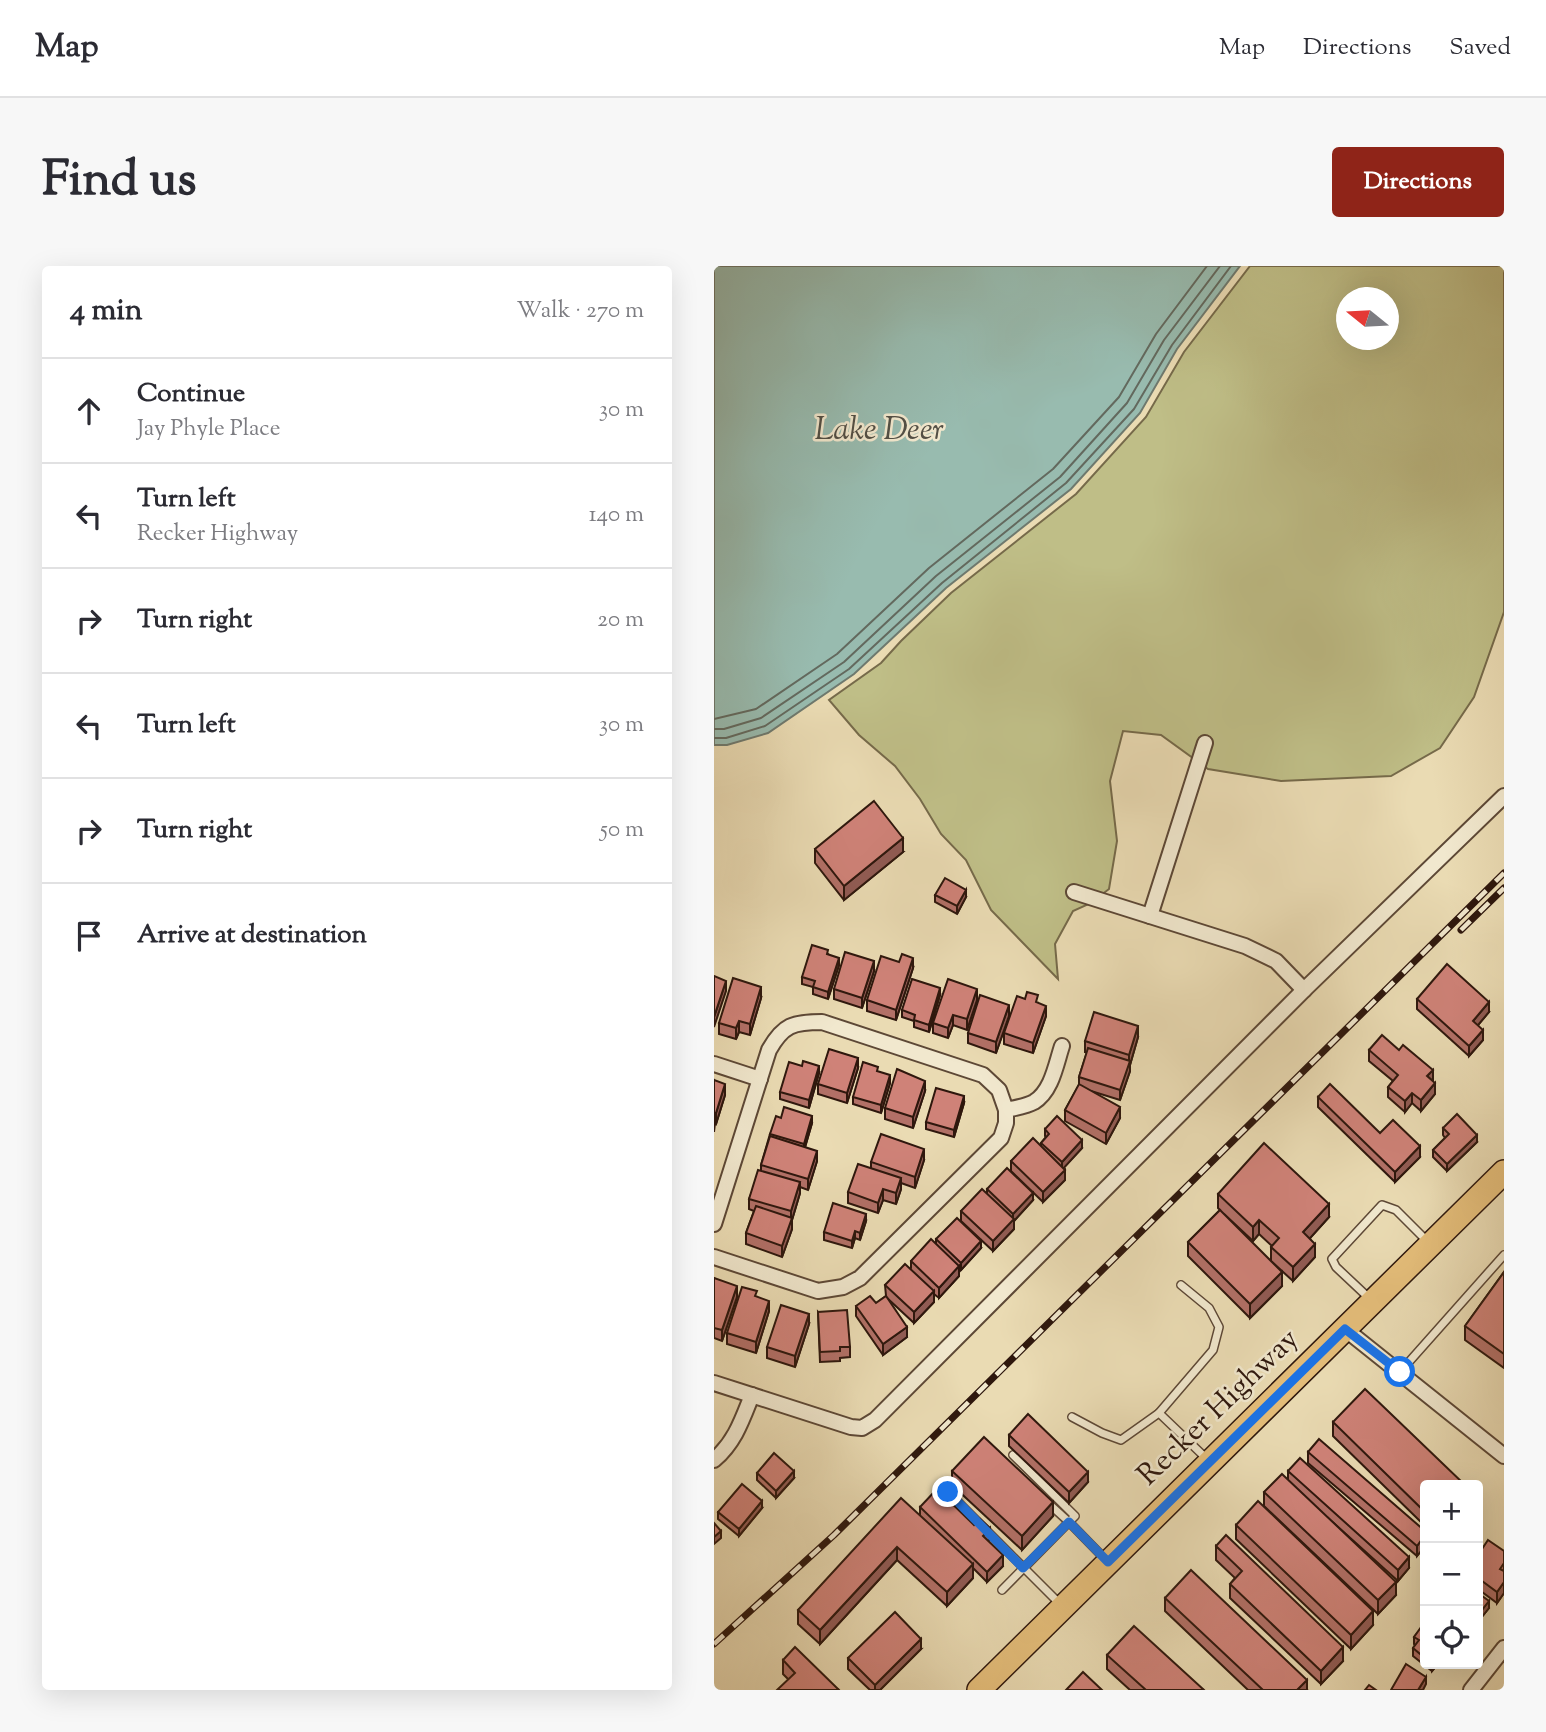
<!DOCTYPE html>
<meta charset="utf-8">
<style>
:root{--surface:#fff;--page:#f7f7f7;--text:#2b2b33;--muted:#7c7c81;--line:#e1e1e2;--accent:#8f2418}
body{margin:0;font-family:"Sorts Mill Goudy",serif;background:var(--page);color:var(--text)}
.controls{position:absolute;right:21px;bottom:21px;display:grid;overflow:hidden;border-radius:7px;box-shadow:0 7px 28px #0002}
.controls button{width:63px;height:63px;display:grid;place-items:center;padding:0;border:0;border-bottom:2px solid var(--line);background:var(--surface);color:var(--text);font:35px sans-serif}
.compass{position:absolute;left:622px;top:21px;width:63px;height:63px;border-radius:50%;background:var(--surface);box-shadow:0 7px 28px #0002;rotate:288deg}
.stop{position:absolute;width:21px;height:21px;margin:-16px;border:5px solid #1a73e8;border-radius:50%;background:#fff}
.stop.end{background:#1a73e8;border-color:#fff;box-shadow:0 2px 7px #0008}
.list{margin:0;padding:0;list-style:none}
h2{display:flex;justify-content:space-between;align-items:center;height:91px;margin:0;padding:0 28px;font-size:30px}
h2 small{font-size:23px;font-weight:400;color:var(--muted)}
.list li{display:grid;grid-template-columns:46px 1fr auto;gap:21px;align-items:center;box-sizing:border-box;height:105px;padding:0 28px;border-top:2px solid var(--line)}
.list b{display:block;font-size:26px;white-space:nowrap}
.list p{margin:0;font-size:23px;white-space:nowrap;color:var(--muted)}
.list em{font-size:23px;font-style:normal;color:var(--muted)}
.icon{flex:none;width:38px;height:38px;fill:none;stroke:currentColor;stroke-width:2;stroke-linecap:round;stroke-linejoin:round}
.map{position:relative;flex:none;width:790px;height:1424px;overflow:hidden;border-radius:7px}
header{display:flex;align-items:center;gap:42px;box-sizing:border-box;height:98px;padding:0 35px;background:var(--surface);border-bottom:2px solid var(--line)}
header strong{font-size:33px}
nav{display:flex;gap:38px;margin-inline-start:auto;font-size:24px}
.intro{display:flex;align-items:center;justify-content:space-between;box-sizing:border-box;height:168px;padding:0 42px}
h1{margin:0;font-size:49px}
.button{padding:18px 32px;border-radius:7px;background:var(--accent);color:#fff;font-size:24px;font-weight:700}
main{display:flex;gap:42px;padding:0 42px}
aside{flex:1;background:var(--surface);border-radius:7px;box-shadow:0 7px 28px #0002}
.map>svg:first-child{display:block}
</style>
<header>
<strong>Map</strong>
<nav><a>Map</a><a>Directions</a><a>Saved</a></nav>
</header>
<div class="intro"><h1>Find us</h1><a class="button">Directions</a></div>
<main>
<aside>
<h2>4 min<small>Walk · 270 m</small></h2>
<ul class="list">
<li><svg class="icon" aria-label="ahead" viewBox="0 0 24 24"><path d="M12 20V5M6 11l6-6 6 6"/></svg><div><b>Continue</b><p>Jay Phyle Place</p></div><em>30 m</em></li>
<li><svg class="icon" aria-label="left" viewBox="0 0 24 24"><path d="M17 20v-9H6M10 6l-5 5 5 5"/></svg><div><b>Turn left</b><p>Recker Highway</p></div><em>140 m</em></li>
<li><svg class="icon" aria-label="right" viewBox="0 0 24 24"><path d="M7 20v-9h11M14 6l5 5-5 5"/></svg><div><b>Turn right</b></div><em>20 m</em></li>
<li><svg class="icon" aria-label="left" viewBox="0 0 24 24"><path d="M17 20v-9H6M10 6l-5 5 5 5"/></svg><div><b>Turn left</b></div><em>30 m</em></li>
<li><svg class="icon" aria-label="right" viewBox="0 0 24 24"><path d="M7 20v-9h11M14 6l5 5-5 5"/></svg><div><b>Turn right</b></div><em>50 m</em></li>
<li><svg class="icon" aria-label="arrive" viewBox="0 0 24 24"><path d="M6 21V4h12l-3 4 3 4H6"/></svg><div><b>Arrive at destination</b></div></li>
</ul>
</aside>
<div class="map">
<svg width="790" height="1424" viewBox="0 0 790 1424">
<rect width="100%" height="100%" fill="#eadbb3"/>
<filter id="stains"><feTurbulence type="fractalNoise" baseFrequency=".00286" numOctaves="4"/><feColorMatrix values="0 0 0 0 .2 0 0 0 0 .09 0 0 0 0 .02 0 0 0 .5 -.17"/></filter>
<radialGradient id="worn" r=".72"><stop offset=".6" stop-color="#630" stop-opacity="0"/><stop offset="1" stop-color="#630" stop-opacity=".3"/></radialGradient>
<path fill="#bfbe87" stroke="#766a4a" stroke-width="2" fill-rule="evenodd" d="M536,0h254v346l-30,85 -34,51 -49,28 -110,5 -73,-12 -47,-34 -38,-4 -13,50 7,60 -8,48 -18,14 -18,8 -18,33 3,35 -67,-69 -25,-50 -25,-26 -21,-35 -25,-33 -36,-31 -30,-35 52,-37 20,-22 50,-48 125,-99 70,-77 38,-65zM632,32h42v42h-42z"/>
<path fill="#98bbaf" stroke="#6e796e" stroke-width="2" d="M0,0h526l-63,83 -37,64 -69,76 -125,99 -92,86 -86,59 -41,12h-13z"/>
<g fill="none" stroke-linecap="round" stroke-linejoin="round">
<g stroke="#63695e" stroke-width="2">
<path d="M0,453l42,-10 81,-55 92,-86 124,-99 66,-72 37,-63 51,-68"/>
<path d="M0,463h10l37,-11 83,-56 92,-86 124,-99 67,-74 37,-63 56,-74"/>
<path d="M0,472h12l39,-12 84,-57 93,-86 124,-100 68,-74 38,-64 59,-79"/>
</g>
<defs>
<g id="service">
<path d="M656,1033l-34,-32 -4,-8 50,-54 14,5 32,32"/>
<path d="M686,1106l104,-117"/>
<path d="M445,1147l54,-63 6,-23 -10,-19 -28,-23"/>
<path d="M358,1151l30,16 19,7 38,-27 50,48"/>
<path d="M299,1189l62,61 -6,6 -22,-20"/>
<path d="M234,1226l112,112"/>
<path d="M288,1324l67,-68 36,37"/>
</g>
<g id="minor">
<path d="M360,626l171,54 31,15 28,29"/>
<path d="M436,650l55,-173"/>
<path d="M0,798l46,15"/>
<path d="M0,958l55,-174c14,-25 24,-28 53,-28l161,53 16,15 7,20"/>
<path d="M0,991l104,34 25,-4 17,-9 141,-140 5,-15v-13c9,-2 21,-4 28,-8 18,-11 22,-38 28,-56"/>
<path d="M631,1063l159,127"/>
<path d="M0,1117l137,44 11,1 13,-8 431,-432 198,-192"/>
<path d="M0,1194c21,-18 28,-40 38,-65"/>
<path d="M757,1424l33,-42"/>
</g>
<path id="primary" d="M265,1424l525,-518"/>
</defs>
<use href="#service" stroke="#5d4836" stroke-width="10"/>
<use href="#minor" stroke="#5d4836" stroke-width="18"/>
<use href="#primary" stroke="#2e170d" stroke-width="26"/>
<use href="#service" stroke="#f1e8ce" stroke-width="7"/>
<use href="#minor" stroke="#f1e8ce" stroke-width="14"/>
<use href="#primary" stroke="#e5be7a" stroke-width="23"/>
<defs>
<g id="rail">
<path d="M747,664l43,-42"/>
<path d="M0,1378l120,-109 670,-662"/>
</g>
</defs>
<use href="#rail" stroke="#2e170d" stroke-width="7"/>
<use href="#rail" stroke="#f1e8ce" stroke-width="4.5" stroke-dasharray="13" stroke-linecap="butt"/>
</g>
<g fill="#b27067" stroke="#2e170d" stroke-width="2">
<path d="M101,583l88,3 -59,48 -29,-37z"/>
<path d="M221,629l31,2 -9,17 -22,-12z"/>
<path d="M114,688l11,11 -11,34 -15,-5v-7l-11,-3v-7z"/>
<path d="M199,702l-17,52 -29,-9v-11z"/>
<path d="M160,705l-12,37 -28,-9v-10z"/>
<path d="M226,729l-11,37 -15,-5v-6l-12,-4v-7z"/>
<path d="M47,732l-11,37 -11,-3 -3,7 -17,-5v-11z"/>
<path d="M703,733l72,13 -11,13 5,15 -14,16 -52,-47z"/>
<path d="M263,734l-10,30 -14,-5 -5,13 -15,-5v-10z"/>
<path d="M324,737l8,13 -13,37 -29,-9v-11z"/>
<path d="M295,750l-13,37 -28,-10v-10z"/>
<path d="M424,771l-8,28v6l-10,29 -29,-9 29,27 -14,26 -41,-23v-11l14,-25v-8l8,-25h-2v-11z"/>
<path d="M655,784l63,31 3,13 -14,17 -9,-8 -7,9 -17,-15v-10l5,-6 -24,-20z"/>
<path d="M144,802l-11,35 -29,-9v-10z"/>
<path d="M164,806l12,11 -9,30 -28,-9v-7z"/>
<path d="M105,807l-10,35 -29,-9v-7z"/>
<path d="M0,814l11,15 -9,29 -1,-1 -1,9z"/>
<path d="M211,825l-12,37 -28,-9v-11z"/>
<path d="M604,831l62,36 40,24 -25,25 -77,-75z"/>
<path d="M250,837l-10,34 -28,-8v-7z"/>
<path d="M67,852l31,5 -7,24 12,14 -9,29 -8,-3v6l-8,27v9l-10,28 -36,-13v-11l8,-22 -5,-2v-10l12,-28v-6l9,-31z"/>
<path d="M729,862l34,14 -30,29 -14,-14v-7l12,-12 -2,-3z"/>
<path d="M331,863l37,19 -19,20 2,12 -22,22 -32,-31v-10l30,-14v-4l5,-6 -1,-1z"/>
<path d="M210,894l-9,28 -14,-5v6l-5,15 -13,-4 -5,13 -30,-10v-11l23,-24v-6z"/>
<path d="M273,923l46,11 -19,21v8l-21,22 -32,-30v-10l26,-17z"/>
<path d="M504,928l111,23 -19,21 5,19 -22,24 -22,-20v-14l1,-1 -13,-12 -6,7 -29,-27 58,72 -32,32 -62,-62v-14l32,-32 -2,-2z"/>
<path d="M152,955l-6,19 -5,-2 -3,10 -28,-8v-8z"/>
<path d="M222,973l45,9 -20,22 -2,-1v7l-20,22 -5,-4v8l-20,21 -28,-26 21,40 -24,18 -27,-39v-10l20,-3 10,-7 -1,-11 26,-17v-7l25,-17z"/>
<path d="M790,1006v96l-39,-28v-14z"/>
<path d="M0,1012l23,19 -15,44 -8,-3z"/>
<path d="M43,1031l12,14 -13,42 -29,-9v-11z"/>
<path d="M104,1046l32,35v10l-10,1v3l-20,1z"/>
<path d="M95,1058l-14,43 -28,-9v-11z"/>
<path d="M619,1156l92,63v41l-92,-90z"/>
<path d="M295,1169l79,47 -19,21 -60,-57z"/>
<path d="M594,1186l117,79v15l-8,10 -109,-93z"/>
<path d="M238,1205l101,45 -31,34 -70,-65z"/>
<path d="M574,1205l121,97 -11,13 -71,-64 69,78 -18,19 -114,-108v-14l24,-12z"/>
<path d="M43,1207l37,5 -18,20 -19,-18z"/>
<path d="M206,1241l54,18 16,14 -2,2 15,25 -16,16 -14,-14v10l-26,28 -50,-46 -77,84 -22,-20v-14l122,-95z"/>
<path d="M48,1242l-23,28 -21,-17v-7z"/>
<path d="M522,1259l137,100 -22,24 -115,-110z"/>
<path d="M502,1280l127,115 -22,23 -91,-86v-14l5,-6 -19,-18z"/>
<path d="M764,1284l2,2 24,-1v42l-7,10 -19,-14z"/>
<path d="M764,1327l11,15 -8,10 -3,-2v1z"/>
<path d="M451,1332l142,92h-59l-83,-79z"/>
<path d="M711,1358v40h13l-6,7 -19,-15v-8l2,-3 -1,-1v-7z"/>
<path d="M207,1383l-41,41h-10l-22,-21v-11z"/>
<path d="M393,1389l97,35h-74l-23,-21z"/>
<path d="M69,1394l56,30 -51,-11 -5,-5z"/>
</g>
<g fill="#915b54" stroke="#2e170d" stroke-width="2">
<path d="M189,572v14l-59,48v-14z"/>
<path d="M252,624v7l-9,17v-8z"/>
<path d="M125,692v7l-11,34v-7z"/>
<path d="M199,692v10l-17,52v-10z"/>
<path d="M160,695v10l-12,37v-10z"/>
<path d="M12,715v10l-12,36v-10z"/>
<path d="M47,721v11l-11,37v-11z"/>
<path d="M226,722v7l-11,37v-7z"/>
<path d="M263,723v11l-10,30v-11z"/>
<path d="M775,736v10l-16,19v-10z"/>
<path d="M295,739v11l-13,37v-11z"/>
<path d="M332,740v10l-13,37v-10z"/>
<path d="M239,749v10l-5,13v-10z"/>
<path d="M25,755v11l-3,7v-11z"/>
<path d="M424,760v11l-8,28v6l-10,29v-10l9,-28v-7z"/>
<path d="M769,764v10l-14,16v-10z"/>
<path d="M144,792v10l-11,35v-10z"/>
<path d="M105,800v7l-10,35v-8z"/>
<path d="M719,804v11l-6,-5z"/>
<path d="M176,809v8l-9,30v-8z"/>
<path d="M211,815v10l-12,37v-11z"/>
<path d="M721,817v11l-14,17v-11z"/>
<path d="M11,818v11l-9,29v-11z"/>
<path d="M698,827v10l-7,9v-11z"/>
<path d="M250,830v7l-10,34v-7z"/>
<path d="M406,841v11l-14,26v-11z"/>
<path d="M98,850v7l-8,28v-7z"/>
<path d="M763,869v7l-30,29v-7z"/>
<path d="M368,874v8l-20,22v-8z"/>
<path d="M706,880v11l-25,25v-10z"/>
<path d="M210,883v11l-9,28v-11z"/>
<path d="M103,885v10l-9,29v-11z"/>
<path d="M351,904v10l-22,22v-10z"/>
<path d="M187,912v11l-5,15v-11z"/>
<path d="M86,916v11l-8,27v9l-10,28v-11l9,-26v-9z"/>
<path d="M169,923v11l-5,13v-10z"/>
<path d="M319,927v7l-19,21v8l-21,22v-10l20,-22v-5z"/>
<path d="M615,938v13l-26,29v-14z"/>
<path d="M152,948v7l-6,19v-7z"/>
<path d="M545,954v14l-6,7v-14z"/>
<path d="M141,965v7l-3,10v-7z"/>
<path d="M267,975v7l-20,22v-7z"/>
<path d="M601,978v13l-22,24v-14z"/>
<path d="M245,1000v10l-20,22v-10z"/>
<path d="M568,1006v14l-32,32v-14z"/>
<path d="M23,1020v11l-15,44v-11z"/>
<path d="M220,1025v11l-20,21v-11z"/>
<path d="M55,1035v10l-13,42v-11z"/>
<path d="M95,1048v10l-14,43v-11z"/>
<path d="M193,1061v10l-24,18v-11z"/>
<path d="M80,1205v7l-18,20v-7z"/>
<path d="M374,1206v10l-19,21v-11z"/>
<path d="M48,1235v7l-23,28v-7z"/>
<path d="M339,1236v14l-31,34v-14z"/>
<path d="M276,1262v11l-7,7v-10z"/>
<path d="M7,1265v7l-7,6v-7z"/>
<path d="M711,1269v11l-8,10v-10z"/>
<path d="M183,1281v13l-77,84v-14z"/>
<path d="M289,1289v11l-16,16v-10z"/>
<path d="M695,1291v11l-11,13v-11z"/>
<path d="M259,1298v14l-26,28v-14z"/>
<path d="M682,1316v13l-18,19v-14z"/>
<path d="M790,1316v11l-7,10v-11z"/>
<path d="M775,1335v7l-8,10v-7z"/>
<path d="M659,1345v14l-22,24v-14z"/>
<path d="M207,1373v10l-41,41h-5v-5z"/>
<path d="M629,1381v14l-22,23v-13z"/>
<path d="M718,1398h6l-6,7z"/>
<path d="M712,1411v7l-3,6h-5z"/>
<path d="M593,1414v10h-10z"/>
</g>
<g fill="#cf8278" stroke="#2e170d" stroke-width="2">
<path d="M160,535l29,37 -59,48 -29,-37z"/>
<path d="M231,612l21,12 -9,16 -22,-11z"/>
<path d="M98,679l16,5 -1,4 12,4 -11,34 -15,-5 2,-6 -13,-4z"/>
<path d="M131,686l29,9 -12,37 -28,-9z"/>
<path d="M188,688l11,4 -17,52 -29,-10 14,-44 18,6z"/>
<path d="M733,698l42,38 -16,19 10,9 -14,16 -52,-47z"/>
<path d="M0,710l12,5 -12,36z"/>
<path d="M19,712l28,9 -11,37 -11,-3 -3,7 -17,-5z"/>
<path d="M198,713l28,9 -11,37 -15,-5 1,-5 -13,-5z"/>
<path d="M234,713l29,10 -10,30 -14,-4 -5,13 -15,-5z"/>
<path d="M313,726l11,3 -2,7 10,4 -13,37 -29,-10 13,-37 8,3z"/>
<path d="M266,729l29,10 -13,37 -28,-9z"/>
<path d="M380,746l44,14 -9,29 -44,-14z"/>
<path d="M668,769l17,15 4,-5 30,25 -6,6 8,7 -14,17 -9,-7 -7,8 -17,-14 10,-12 -29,-25z"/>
<path d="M374,782l42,13 -10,29 -41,-13z"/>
<path d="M115,783l29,9 -11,35 -29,-9z"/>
<path d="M89,795l16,5 -10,34 -29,-8 9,-30 13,4z"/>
<path d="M149,796l15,5 -1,4 13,4 -9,30 -28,-8z"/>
<path d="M183,803l28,12 -12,36 -28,-9z"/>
<path d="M0,814l11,4 -9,29h-2z"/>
<path d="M365,818l41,23 -14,26 -41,-23z"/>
<path d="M616,818l50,49 13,-13 27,26 -25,26 -77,-75z"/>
<path d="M222,822l28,8 -10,34 -28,-8z"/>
<path d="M70,841l28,9 -8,28 -34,-10 6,-18 5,2z"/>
<path d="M743,848l20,21 -30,29 -14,-14 16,-16 -6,-6z"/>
<path d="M343,850l25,24 -20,22 -21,-19 8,-9 -4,-5z"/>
<path d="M167,868l43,15 -9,28 -44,-15z"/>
<path d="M56,870l47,15 -9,28 -47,-14z"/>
<path d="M319,872l32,32 -22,22 -32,-31z"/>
<path d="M550,877l65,61 -26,28 12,12 -22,23 -22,-20 8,-9 -20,-18 -6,7 -35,-33z"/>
<path d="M144,898l43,14 -5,15 -13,-4 -5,14 -30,-11z"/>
<path d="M293,902l26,25 -20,21 -26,-25z"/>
<path d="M44,904l42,12 -9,29 -42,-12z"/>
<path d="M268,923l32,30 -21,22 -32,-30z"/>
<path d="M119,937l33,11 -6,19 -5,-2 -3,10 -28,-9z"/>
<path d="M42,940l36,12 -10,28 -36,-13z"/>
<path d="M506,944l62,62 -32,32 -62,-62z"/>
<path d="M243,952l24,23 -20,22 -25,-24z"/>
<path d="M217,973l28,27 -20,22 -28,-27z"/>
<path d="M191,998l29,27 -20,21 -29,-27z"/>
<path d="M790,1006v82l-39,-28z"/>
<path d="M0,1012l23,8 -15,44 -8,-2z"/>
<path d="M28,1021l15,4 -2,5 14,5 -13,41 -29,-9z"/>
<path d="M156,1030l6,7 10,-7 21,31 -24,17 -27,-38z"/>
<path d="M67,1039l28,9 -14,42 -28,-9z"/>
<path d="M133,1044l3,37h-10v4l-20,1 -2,-40z"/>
<path d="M651,1123l100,96h-40v27l-92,-90z"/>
<path d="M314,1148l60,58 -19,20 -60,-57z"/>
<path d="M270,1171l69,65 -31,34 -70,-65z"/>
<path d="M605,1173l106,92v4l-8,11 -109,-94z"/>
<path d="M60,1187l20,18 -18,20 -19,-18z"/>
<path d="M586,1192l109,99 -11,13 -110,-99z"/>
<path d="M568,1208l114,108 -18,18 -114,-108z"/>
<path d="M28,1218l20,17 -23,28 -21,-17z"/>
<path d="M223,1223l37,36 6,-6 10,9 -7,8 20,19 -16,17 -67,-65z"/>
<path d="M187,1232l72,66 -26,28 -50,-45 -77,83 -22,-20z"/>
<path d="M544,1235l115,110 -22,24 -115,-110z"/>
<path d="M0,1257l7,8 -7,6z"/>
<path d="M512,1269l117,112 -22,24 -91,-87 12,-13 -26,-25z"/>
<path d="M774,1274l16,11v12l-4,6 4,2v11l-7,10 -19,-14v-28l2,2z"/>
<path d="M477,1304l116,110 -10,10h-34l-98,-92z"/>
<path d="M764,1327l11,8 -8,10 -3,-2v1z"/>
<path d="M181,1346l26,27 -46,46 -27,-27z"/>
<path d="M710,1357l1,1v34l-12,-10 6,-8 -5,-3z"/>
<path d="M420,1360l70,64h-58l-39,-35z"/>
<path d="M81,1381l44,43h-62l18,-17 -12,-13z"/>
<path d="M692,1398l20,13 -8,13h-27z"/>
<path d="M369,1406l19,18h-36z"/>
<path d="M655,1419l7,5h-11z"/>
</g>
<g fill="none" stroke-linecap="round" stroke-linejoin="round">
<path stroke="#1a73e8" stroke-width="9" d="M234,1226l75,76 46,-46 39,40 237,-233 55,43"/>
</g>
<g text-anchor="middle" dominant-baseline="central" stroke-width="5" stroke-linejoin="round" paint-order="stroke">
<g font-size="30" fill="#2e170d" stroke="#f1e8ce">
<text transform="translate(505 1142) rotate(-44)">Recker Highway</text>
</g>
<g font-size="32" font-style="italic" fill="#535046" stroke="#f1e8ce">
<text x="165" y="165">Lake Deer</text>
</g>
</g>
<rect width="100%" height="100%" filter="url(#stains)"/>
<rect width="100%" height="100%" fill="url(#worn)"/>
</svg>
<div class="controls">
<button>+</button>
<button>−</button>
<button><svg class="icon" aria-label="locate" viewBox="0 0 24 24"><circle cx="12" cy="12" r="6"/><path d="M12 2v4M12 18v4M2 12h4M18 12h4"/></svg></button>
</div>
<svg class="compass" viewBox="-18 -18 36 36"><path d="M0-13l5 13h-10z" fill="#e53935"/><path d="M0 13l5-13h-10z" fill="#7c7c81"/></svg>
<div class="stop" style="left:686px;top:1106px"></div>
<div class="stop end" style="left:234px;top:1226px"></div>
</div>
</main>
